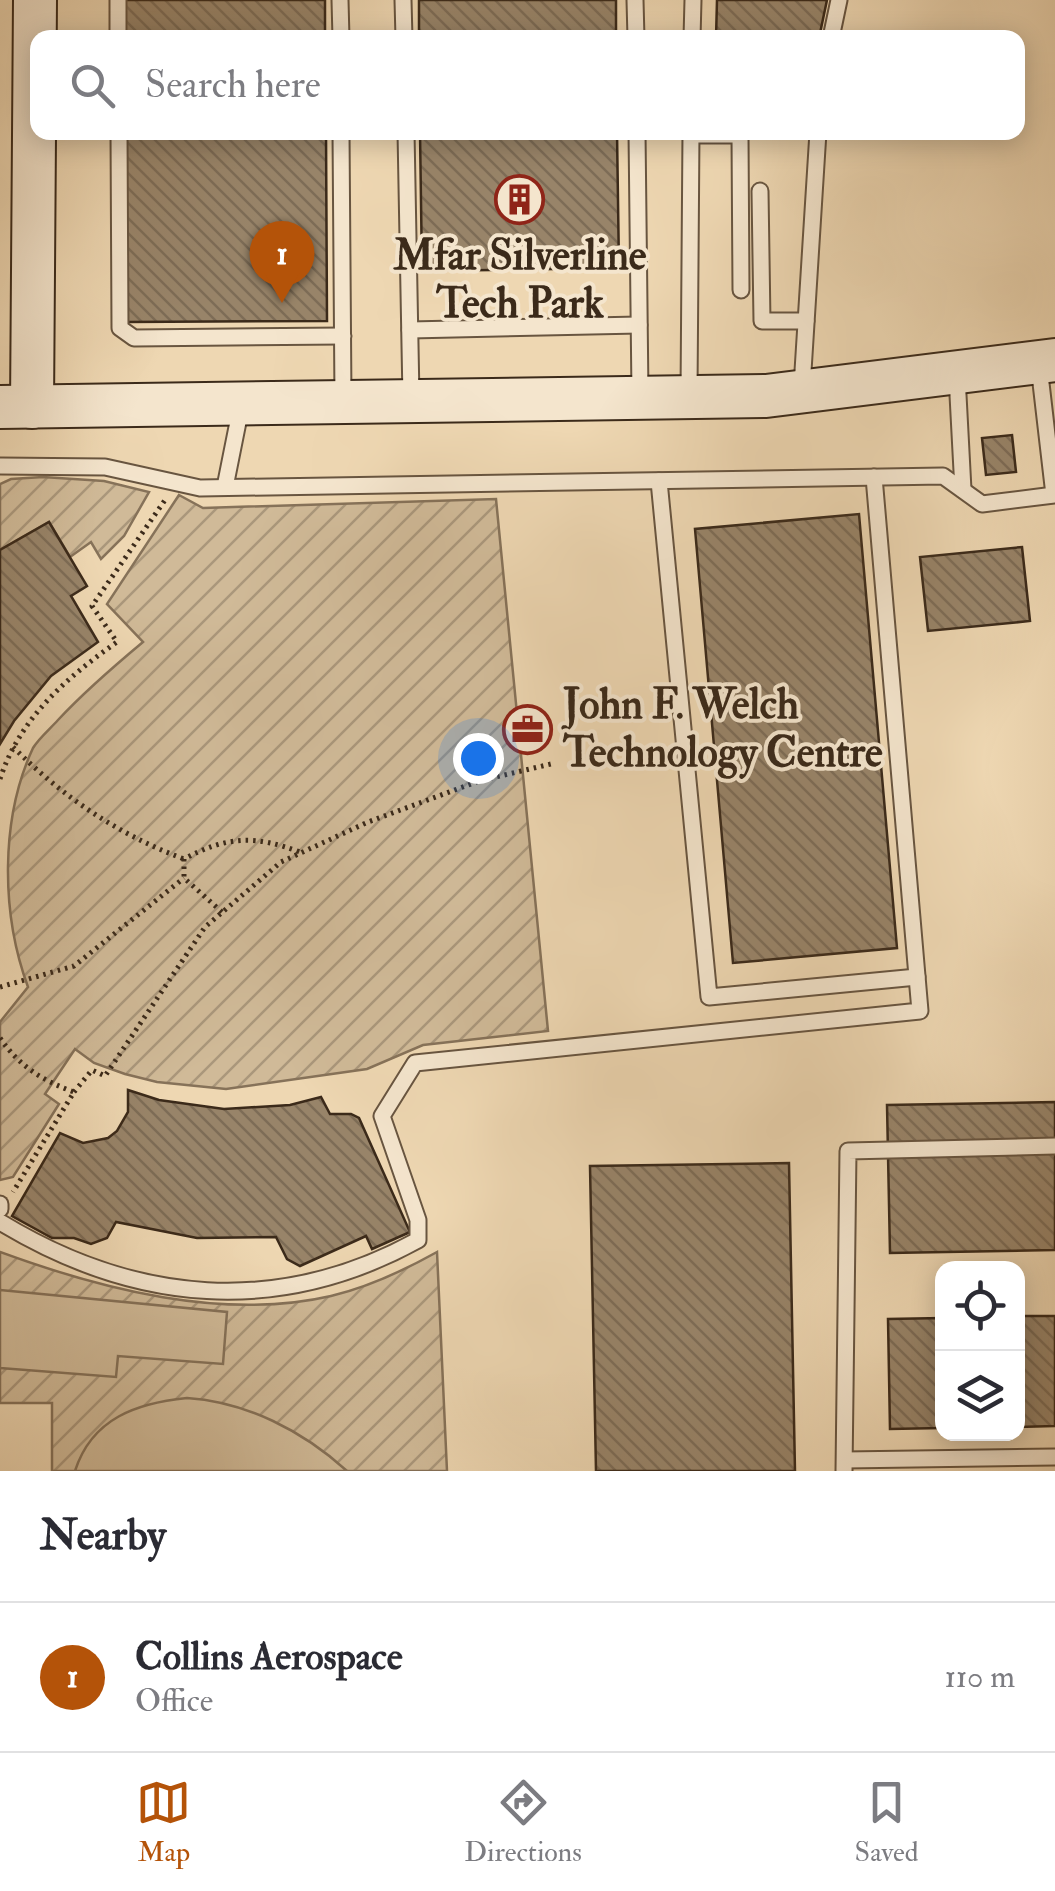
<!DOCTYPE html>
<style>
:root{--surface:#fff;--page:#f7f7f7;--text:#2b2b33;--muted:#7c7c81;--line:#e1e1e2;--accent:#b45309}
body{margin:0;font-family:"IM FELL Double Pica",serif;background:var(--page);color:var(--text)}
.controls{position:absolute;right:30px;bottom:30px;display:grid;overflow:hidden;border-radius:20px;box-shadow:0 5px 25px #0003}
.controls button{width:90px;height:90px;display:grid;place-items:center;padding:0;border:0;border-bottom:2px solid var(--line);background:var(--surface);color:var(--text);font:50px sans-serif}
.you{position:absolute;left:478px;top:758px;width:35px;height:35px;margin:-25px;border:8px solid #fff;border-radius:50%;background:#1a73e8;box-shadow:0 0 0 15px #1a73e833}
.badge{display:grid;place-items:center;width:65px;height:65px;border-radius:50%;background:var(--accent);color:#fff;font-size:32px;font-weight:700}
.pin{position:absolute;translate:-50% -82px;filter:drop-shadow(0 2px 5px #0008)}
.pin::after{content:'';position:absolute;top:52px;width:35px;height:30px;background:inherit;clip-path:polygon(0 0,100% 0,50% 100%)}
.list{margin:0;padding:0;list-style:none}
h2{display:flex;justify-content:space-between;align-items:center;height:130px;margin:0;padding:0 40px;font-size:42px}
h2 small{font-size:32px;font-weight:400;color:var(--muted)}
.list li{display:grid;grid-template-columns:65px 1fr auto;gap:30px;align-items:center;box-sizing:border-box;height:150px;padding:0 40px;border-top:2px solid var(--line)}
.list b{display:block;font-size:38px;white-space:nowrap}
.list p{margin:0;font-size:32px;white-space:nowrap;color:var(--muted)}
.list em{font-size:32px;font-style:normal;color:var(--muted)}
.icon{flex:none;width:55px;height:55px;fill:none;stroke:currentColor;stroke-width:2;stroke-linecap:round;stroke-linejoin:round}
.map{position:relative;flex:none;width:1055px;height:1471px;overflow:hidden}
.search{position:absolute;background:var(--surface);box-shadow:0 5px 25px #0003;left:30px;right:30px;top:30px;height:110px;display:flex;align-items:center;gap:25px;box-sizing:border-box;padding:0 35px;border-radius:20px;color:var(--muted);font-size:38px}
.sheet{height:280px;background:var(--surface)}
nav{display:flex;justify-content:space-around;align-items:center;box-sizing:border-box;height:140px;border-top:2px solid var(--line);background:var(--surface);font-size:28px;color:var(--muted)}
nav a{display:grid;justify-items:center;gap:5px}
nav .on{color:var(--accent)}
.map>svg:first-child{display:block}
</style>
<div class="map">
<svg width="1055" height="1471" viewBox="0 0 1055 1471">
<defs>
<pattern id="garden-furrows" width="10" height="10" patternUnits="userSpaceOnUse" patternTransform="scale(2.5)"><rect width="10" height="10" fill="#d0ba98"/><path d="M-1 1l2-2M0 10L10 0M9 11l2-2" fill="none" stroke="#aa977b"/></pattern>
<pattern id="building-back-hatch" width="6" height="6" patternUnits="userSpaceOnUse" patternTransform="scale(2.5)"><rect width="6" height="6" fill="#988469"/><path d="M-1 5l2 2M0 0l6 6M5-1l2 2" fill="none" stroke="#7d6c56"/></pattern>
</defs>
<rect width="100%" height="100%" fill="#eed7b2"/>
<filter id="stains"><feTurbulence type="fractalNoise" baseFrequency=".002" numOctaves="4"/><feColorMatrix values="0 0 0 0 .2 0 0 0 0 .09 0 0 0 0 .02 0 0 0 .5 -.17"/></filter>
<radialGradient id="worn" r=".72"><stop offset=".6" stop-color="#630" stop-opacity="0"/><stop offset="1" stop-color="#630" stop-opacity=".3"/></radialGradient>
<g fill="url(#garden-furrows)" stroke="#867259" stroke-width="2.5">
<path d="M43,477l61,4 45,11 -25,44 -23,23 -10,-17 -21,15 -21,-35 -49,28v-66l11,-5z"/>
<path d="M179,495l24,13 293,-9 52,532 -125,14 -56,24 -141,20 -69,-7 -32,-8 -31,-11 -19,-14 -30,45 14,10 -46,73 -13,3v-158l28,-35c-27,-73 -28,-168 5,-239 6,-10 17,-19 25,-28 27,-29 55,-53 85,-78l-36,-38z"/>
<path d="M0,1252c101,37 223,69 331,44 38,-9 72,-25 106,-44l10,219h-395v-68h-52z"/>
</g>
<g fill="#d0ba98" stroke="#867259" stroke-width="2.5">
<path d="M0,1290l227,22 -4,52 -105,-8 -2,21 -116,-9z"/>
<path d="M187,1398c60,4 116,33 160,73h-272c17,-53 62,-68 112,-73z"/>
</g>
<g fill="url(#building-back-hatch)" stroke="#3b2a1a" stroke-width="2.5">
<rect x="125" y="0" width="200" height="38"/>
<rect x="419" y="0" width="197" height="38"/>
<path d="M717,0h110l-8,38h-103z"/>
<path d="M126,132h200l1,189 -200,1z"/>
<path d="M420,132h197l2,136 -197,3z"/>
<path d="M1012,435l4,37 -30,3 -4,-37z"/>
<path d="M859,514l38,434 -164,15 -38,-434z"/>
<path d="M49,522l38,64 -16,10 27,46 -47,34 -37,45 -14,23v-194z"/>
<path d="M1022,547l8,74 -102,10 -8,-74z"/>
<path d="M128,1090l31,10 65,9 66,-4 31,-8 9,17h21l8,4 51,114 -38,17 -6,-13 -66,30 -13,-7 -11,-22 -79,1 -81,-16 -9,16 -16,6 -17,-6h-22l-40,-22 48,-83 23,10 25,-5 9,-7 11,-19z"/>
<path d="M1055,1102v148l-165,3 -3,-148z"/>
<path d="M789,1163l6,308h-199l-6,-305z"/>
<path d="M1018,1316h37v110l-37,1z"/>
<path d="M942,1318v110l-52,1 -2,-110z"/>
</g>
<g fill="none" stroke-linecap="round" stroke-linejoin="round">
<defs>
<g id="lane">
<path d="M118,0v38"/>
<path d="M340,0l1,38"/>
<path d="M403,0l1,38"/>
<path d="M635,0l1,38"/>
<path d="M692,38l1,-38"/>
<path d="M831,38l8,-38"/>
<path d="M119,132l1,196 14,10 209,-2"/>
<path d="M341,132l2,267"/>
<path d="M406,132l5,266"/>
<path d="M637,132l3,262"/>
<path d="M691,135h49l1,155"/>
<path d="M760,191l2,130h44"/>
<path d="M410,330l229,-5"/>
<path d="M957,376l6,114"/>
<path d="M802,387l16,-255"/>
<path d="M689,393l2,-261"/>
<path d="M0,466l105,1 95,21 743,-12 39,28 72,-9 -15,-129"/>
<path d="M659,481l50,516 208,-20"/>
<path d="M225,487l16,-80"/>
<path d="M0,1204v5"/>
<path d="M0,1222c135,82 278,95 418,18v-20l-36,-104 33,-53 505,-52 -46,-534"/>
<path d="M845,1460l210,-3"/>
<path d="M844,1471l4,-320 207,-5"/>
</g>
<g id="secondary">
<path d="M0,407l766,-11 289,-36"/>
<path d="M32,407l3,-407"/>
</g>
</defs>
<use href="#lane" stroke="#685540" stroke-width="19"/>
<use href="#secondary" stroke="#3b2a1a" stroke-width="46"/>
<g stroke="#3b2a1a" stroke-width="5" stroke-dasharray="2.5 5" stroke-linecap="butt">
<path d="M13,747c50,50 104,87 171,112"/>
<path d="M0,779c20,-61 66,-101 117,-137l-25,-36 73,-106"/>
<path d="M222,912l-38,-34v-19c43,-23 71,-24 116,-7"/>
<path d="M0,987l74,-21 110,-88"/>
<path d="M0,1038c19,28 43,43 74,54l-61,100"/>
<path d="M74,1092l18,-22 13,6 100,-149 76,-65 87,-40 111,-41 76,-18"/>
</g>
<use href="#lane" stroke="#f4e5cd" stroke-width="15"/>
<use href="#secondary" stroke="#f4e5cd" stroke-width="42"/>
</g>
<defs>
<symbol id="building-ring" viewBox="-11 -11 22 22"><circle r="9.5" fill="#f4e5cd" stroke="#8f2418" stroke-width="1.5"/><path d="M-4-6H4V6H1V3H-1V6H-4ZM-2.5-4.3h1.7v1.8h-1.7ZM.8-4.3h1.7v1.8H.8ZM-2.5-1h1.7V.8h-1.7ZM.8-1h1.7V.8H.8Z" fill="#8f2418"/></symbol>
<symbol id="office-ring" viewBox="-11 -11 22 22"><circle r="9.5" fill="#f4e5cd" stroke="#8f2418" stroke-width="1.5"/><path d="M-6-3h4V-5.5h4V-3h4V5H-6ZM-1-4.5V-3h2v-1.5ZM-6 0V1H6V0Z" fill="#8f2418"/></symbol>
</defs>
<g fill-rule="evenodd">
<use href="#building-ring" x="492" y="172" width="55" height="55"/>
<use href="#office-ring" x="500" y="702" width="55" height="55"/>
</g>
<g text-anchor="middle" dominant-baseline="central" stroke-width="8" stroke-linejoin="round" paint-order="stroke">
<g font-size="42" font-weight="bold" fill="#3b2a1a" stroke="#f4e5cd">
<text x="520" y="256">Mfar Silverline<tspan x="520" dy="48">Tech Park</tspan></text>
<text x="563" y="705" text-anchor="start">John F. Welch<tspan x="563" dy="48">Technology Centre</tspan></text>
</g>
</g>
<rect width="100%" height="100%" filter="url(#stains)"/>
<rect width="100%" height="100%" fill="url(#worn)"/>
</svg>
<div class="controls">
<button><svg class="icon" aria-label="locate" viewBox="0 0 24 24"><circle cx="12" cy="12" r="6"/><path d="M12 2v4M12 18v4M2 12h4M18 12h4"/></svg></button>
<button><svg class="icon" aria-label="layers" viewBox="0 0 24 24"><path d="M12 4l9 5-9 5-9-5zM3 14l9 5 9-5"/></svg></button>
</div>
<div class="you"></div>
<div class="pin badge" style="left:282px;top:303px">1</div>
<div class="search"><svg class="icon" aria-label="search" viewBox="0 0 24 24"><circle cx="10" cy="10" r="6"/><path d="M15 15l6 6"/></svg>Search here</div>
</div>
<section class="sheet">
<h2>Nearby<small></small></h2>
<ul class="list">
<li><span class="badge">1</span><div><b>Collins Aerospace</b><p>Office</p></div><em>110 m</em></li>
</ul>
</section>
<nav>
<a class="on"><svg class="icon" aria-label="map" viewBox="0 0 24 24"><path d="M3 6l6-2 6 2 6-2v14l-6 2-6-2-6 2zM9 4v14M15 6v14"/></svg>Map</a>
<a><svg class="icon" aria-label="directions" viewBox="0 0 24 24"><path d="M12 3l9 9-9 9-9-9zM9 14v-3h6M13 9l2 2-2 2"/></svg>Directions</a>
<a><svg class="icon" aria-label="saved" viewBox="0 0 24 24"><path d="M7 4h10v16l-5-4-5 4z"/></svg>Saved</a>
</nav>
